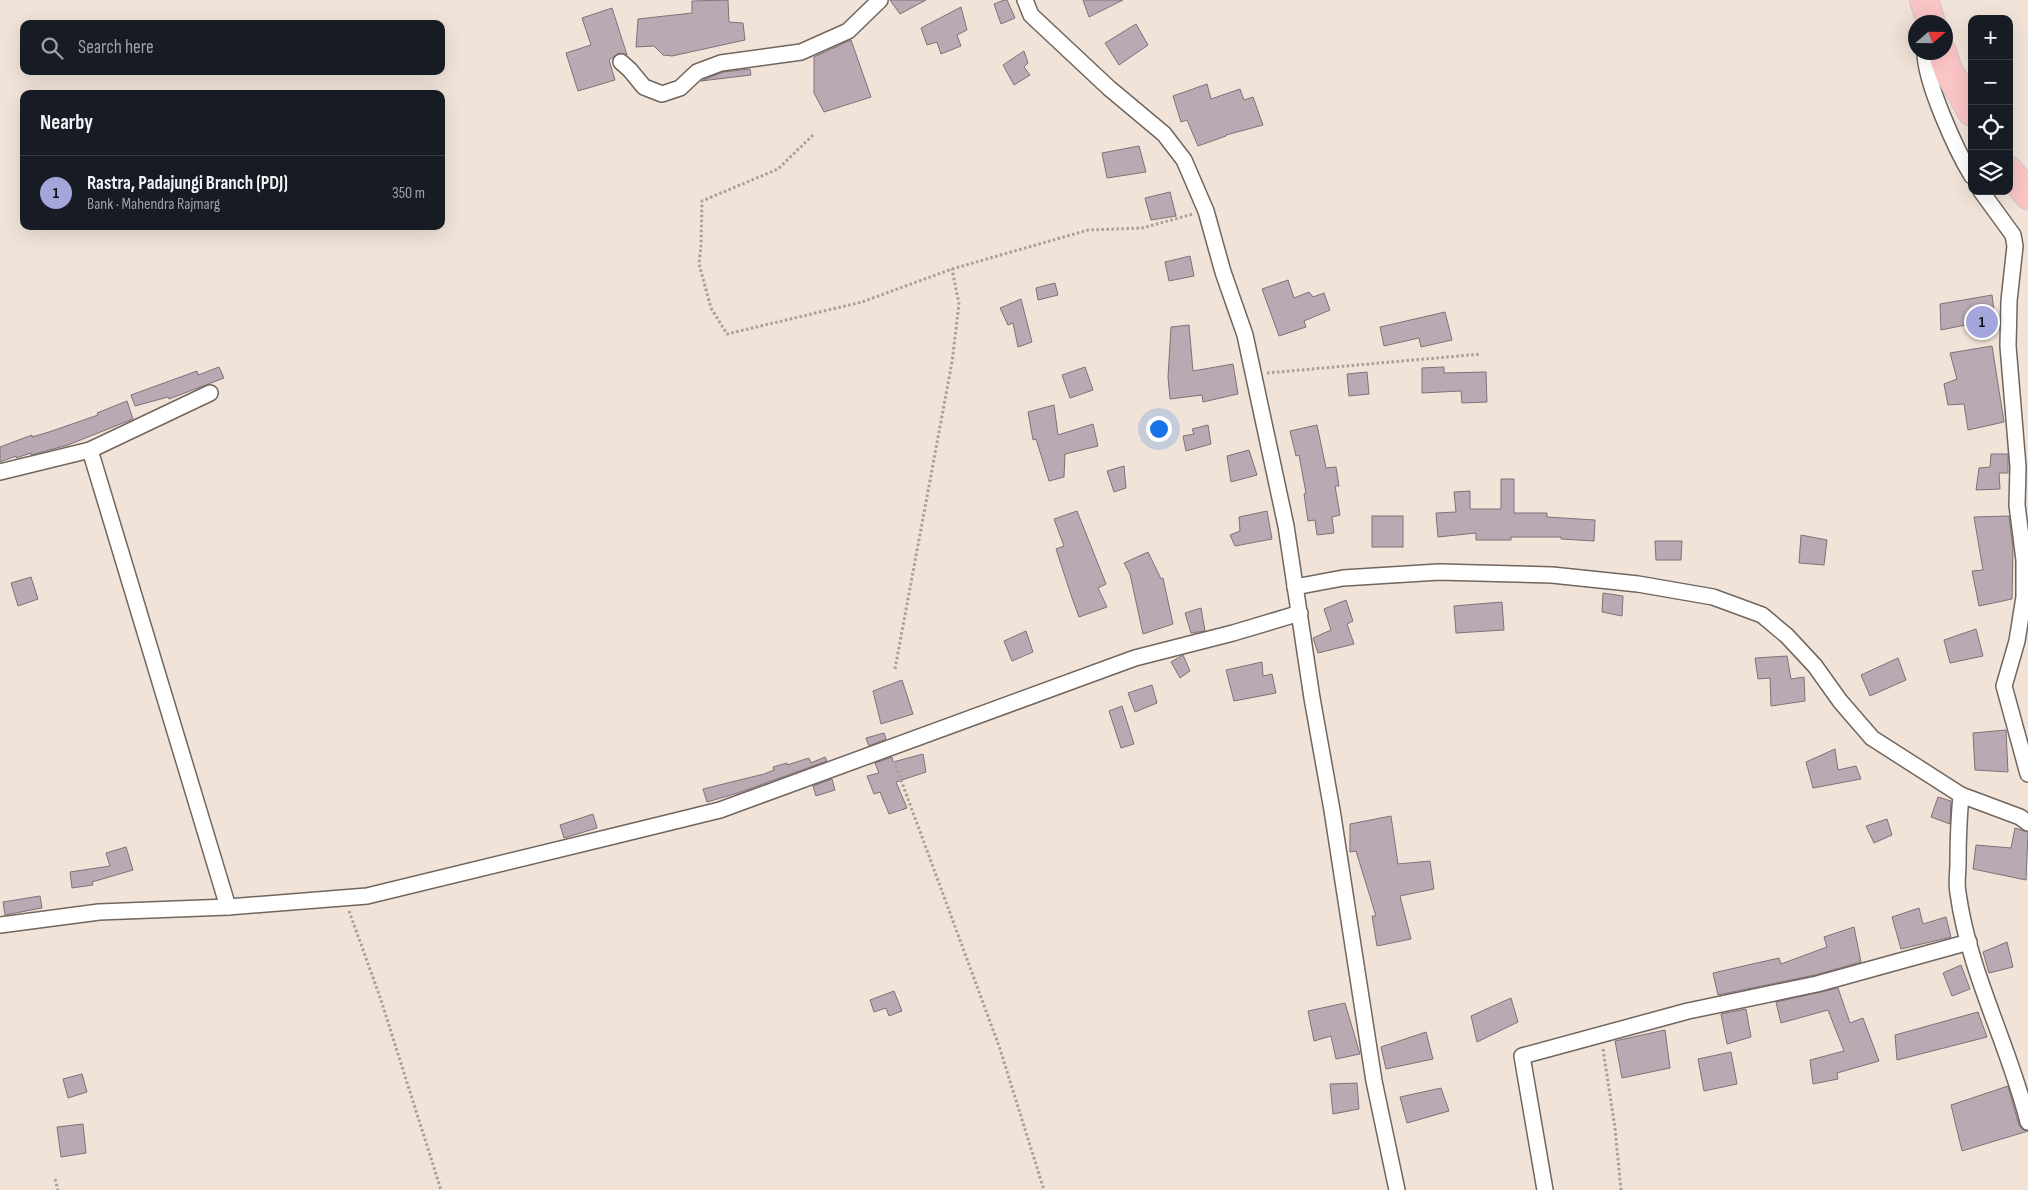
<!DOCTYPE html>
<meta charset="utf-8">
<style>
:root{--surface:#171b24;--page:#242831;--text:#f1f3f6;--muted:#9ea1a6;--line:#363941;--accent:#a4a5db}
body{margin:0;font-family:"Sofia Sans Condensed",sans-serif;background:var(--page);color:var(--text)}
.controls{position:absolute;right:15px;top:15px;display:grid;overflow:hidden;border-radius:10px;box-shadow:0 5px 20px #0002}
.controls button{width:45px;height:45px;display:grid;place-items:center;padding:0;border:0;border-bottom:1px solid var(--line);background:var(--surface);color:var(--text);font:25px sans-serif}
.compass{position:absolute;left:1908px;top:15px;width:45px;height:45px;border-radius:50%;background:var(--surface);box-shadow:0 5px 20px #0002;rotate:70deg}
.you{position:absolute;left:1158px;top:428px;width:18px;height:18px;margin:-12px;border:4px solid #fff;border-radius:50%;background:#1a73e8;box-shadow:0 0 0 8px #1a73e833}
.badge{display:grid;place-items:center;width:32px;height:32px;border-radius:50%;background:var(--accent);color:#111;font-size:16px;font-weight:700}
.pin{position:absolute;translate:-50% -50%;border:2px solid #fff;box-shadow:0 1px 5px #0006}
.list{margin:0;padding:0;list-style:none}
h2{display:flex;justify-content:space-between;align-items:center;height:65px;margin:0;padding:0 20px;font-size:21px}
h2 small{font-size:16px;font-weight:400;color:var(--muted)}
.list li{display:grid;grid-template-columns:32px 1fr auto;gap:15px;align-items:center;box-sizing:border-box;height:75px;padding:0 20px;border-top:1px solid var(--line)}
.list b{display:block;font-size:19px;white-space:nowrap}
.list p{margin:0;font-size:16px;white-space:nowrap;color:var(--muted)}
.list em{font-size:16px;font-style:normal;color:var(--muted)}
.icon{flex:none;width:28px;height:28px;fill:none;stroke:currentColor;stroke-width:2;stroke-linecap:round;stroke-linejoin:round}
.map{position:relative;flex:none;width:2028px;height:1190px;overflow:hidden}
.search{position:absolute;background:var(--surface);box-shadow:0 5px 20px #0002;left:20px;top:20px;width:425px;height:55px;display:flex;align-items:center;gap:12px;box-sizing:border-box;padding:0 18px;border-radius:10px;color:var(--muted);font-size:19px}
.panel{position:absolute;background:var(--surface);box-shadow:0 5px 20px #0002;left:20px;top:90px;width:425px;height:140px;border-radius:10px}
.map>svg:first-child{display:block}
</style>
<div class="map">
<svg width="2028" height="1190" viewBox="0 0 2028 1190">
<rect width="100%" height="100%" fill="#f1e3d8"/>
<g fill="#b9a9b2" stroke="#807179">
<path d="M728,0l1,22 14,1 2,17 -73,16 -9,-1 -9,-9 -18,1 2,-28 54,-6v-12z"/>
<path d="M890,0h36l-26,14z"/>
<path d="M1004,0h3l8,18 -14,6 -7,-20z"/>
<path d="M1083,0h40l-34,17z"/>
<path d="M961,7l6,23 -10,5 4,11 -20,8 -4,-12 -10,3 -6,-17z"/>
<path d="M612,8l15,47 -8,-2 -10,7 6,20 -37,11 -12,-38 25,-8 -9,-27z"/>
<path d="M1136,24l12,21 -29,20 -14,-22z"/>
<path d="M851,40l20,57 -47,15 -10,-19v-36z"/>
<path d="M1024,51l4,12 -4,4 6,8 -16,10 -11,-20z"/>
<path d="M750,69l1,6 -50,6 22,-9z"/>
<path d="M1207,84l4,15 29,-10 4,11 9,-3 10,28 -37,10v1l-28,10 -11,-26 -6,2 -8,-26z"/>
<path d="M1139,146l7,26 -39,6 -5,-25z"/>
<path d="M1170,192l6,24 -25,4 -6,-22z"/>
<path d="M1190,256l4,20 -25,5 -4,-19z"/>
<path d="M1288,280l6,18 15,-6 4,5 11,-4 6,17 -26,11 2,6 -27,9 -17,-47z"/>
<path d="M1055,283l3,12 -20,5 -2,-12z"/>
<path d="M1992,295l3,24 -54,11 -1,-26z"/>
<path d="M1021,299l11,43 -14,5 -5,-24 -5,2 -8,-17z"/>
<path d="M1445,312l7,28 -31,7 -2,-9 -35,8 -4,-19z"/>
<path d="M1189,325l4,46 40,-7 5,30 -35,8 -1,-7 -32,4 -2,-22 3,-50z"/>
<path d="M1992,346l12,76 -36,8 -4,-26 -16,1 -4,-21 13,-5 -7,-26z"/>
<path d="M219,367l5,11 -55,21 -1,-2 -33,9 -4,-11 66,-24 1,4z"/>
<path d="M1085,367l8,23 -23,8 -8,-23z"/>
<path d="M1444,367v6l42,-1 1,30 -25,1 -1,-12 -39,2v-25z"/>
<path d="M1367,372l2,22 -20,2 -2,-22z"/>
<path d="M127,401l6,18 -65,26 -37,10v-2l-15,5v-2l-16,6v-15l32,-12v2l17,-5 49,-17 -1,-2z"/>
<path d="M1054,405l4,30 35,-11 5,22 -33,8 -1,23 -15,4 -13,-42 -3,1 -5,-28z"/>
<path d="M1208,425l3,19 -25,7 -3,-15 11,-2 -2,-5z"/>
<path d="M1317,425l9,43 10,-1 3,19h-4l5,29 -8,2 2,16 -17,2 -2,-15 -7,1 -4,-27 2,-1 -7,-38 -3,1 -6,-25z"/>
<path d="M1249,450l8,25 -26,7 -4,-26z"/>
<path d="M1991,454h17v19h-9l1,16 -24,1 3,-22 11,-1z"/>
<path d="M1124,466l2,22 -12,4 -7,-21z"/>
<path d="M1501,479h13v34h33v4l48,3 -1,21 -33,-2v-2h-50v3h-35v-7l-38,4 -2,-24 20,-1 -2,-20 16,-1v18h31z"/>
<path d="M1077,511l29,73 -8,4 9,19 -28,10 -7,-19 -16,-49 8,-3 -10,-27z"/>
<path d="M1267,511l5,28 -37,7 -5,-11 10,-4 -1,-14z"/>
<rect x="1372" y="516" width="31" height="31"/>
<path d="M2009,516l4,32 -1,51 -33,7 -7,-35 11,-1 -9,-53z"/>
<path d="M1801,535l26,5 -3,25 -25,-2z"/>
<path d="M1655,541h27l-1,19h-25z"/>
<path d="M1148,552l13,27 2,-1 10,46 -30,10 -13,-60 -6,-11z"/>
<path d="M31,577l7,22 -20,7 -7,-23z"/>
<path d="M1603,593l20,3 -1,20 -20,-4z"/>
<path d="M1346,600l7,21 -6,3 7,20 -36,9 -5,-15 18,-8 -7,-21z"/>
<path d="M1502,602l2,28 -48,3 -2,-27z"/>
<path d="M1201,608l4,23 -14,2 -6,-20z"/>
<path d="M1976,629l7,27 -33,7 -6,-23z"/>
<path d="M1026,631l7,21 -21,9 -8,-20z"/>
<path d="M1183,655l7,16 -10,7 -9,-16z"/>
<path d="M1787,656l4,23 13,-2 1,24 -34,5 -1,-28 -12,1 -3,-21z"/>
<path d="M1898,658l8,22 -36,16 -9,-21z"/>
<path d="M1262,662l1,14 9,-2 4,19 -42,8 -8,-31z"/>
<path d="M902,680l11,34 -32,10 -8,-33z"/>
<path d="M1152,685l5,18 -22,9 -7,-19z"/>
<path d="M1122,706l12,38 -13,4 -12,-37z"/>
<path d="M2006,730l2,42 -33,-2 -2,-37z"/>
<path d="M884,733l2,6 -17,7 -3,-8z"/>
<path d="M1835,749l3,21 18,-4 5,13 -48,9 -7,-26z"/>
<path d="M923,754l3,18 -30,10 11,26 -18,6 -9,-22 -6,2 -7,-18 12,-3 -4,-10 17,-6 1,5z"/>
<path d="M825,757l2,4 -89,32 -31,9 -4,-13 61,-15 10,-4 -1,-3 14,-4v2l22,-7 2,5z"/>
<path d="M832,779l3,11 -19,6 -3,-10z"/>
<path d="M1938,797l13,4 -1,23 -19,-7z"/>
<path d="M593,814l4,14 -33,10 -4,-13z"/>
<path d="M1391,816l7,48 32,-3 4,28 -34,7 11,43 -34,7 -5,-30h4l-20,-65 -6,1v-28z"/>
<path d="M1887,819l5,16 -18,8 -8,-17z"/>
<path d="M2015,828l13,4 -2,48 -53,-11 3,-24 35,3z"/>
<path d="M126,847l7,23 -41,12 1,3 -21,3 -2,-16 40,-6 -4,-13z"/>
<path d="M40,896l2,12 -37,7 -2,-13z"/>
<path d="M1919,908l4,16 23,-7 5,20 -50,12 -9,-32z"/>
<path d="M1854,927l7,35 -46,13 -97,20 -5,-22 66,-15 2,6 46,-17 -3,-10z"/>
<path d="M2007,942l6,25 -24,6 -6,-21z"/>
<path d="M1961,965l9,24 -18,7 -9,-23z"/>
<path d="M1838,988l12,35 13,-5 16,43 -42,12 1,6 -25,5 -3,-24 34,-9 -16,-41 -47,13 -5,-21z"/>
<path d="M894,991l8,20 -13,5 -3,-8 -12,4 -4,-12z"/>
<path d="M1511,998l7,24 -41,20 -6,-26z"/>
<path d="M1345,1003l15,51 -24,5 -5,-23 -17,5 -6,-30z"/>
<path d="M1746,1009l5,28 -24,7 -6,-30z"/>
<path d="M1978,1012l9,25 -90,23 -2,-25z"/>
<path d="M1665,1030l5,38 -48,10 -7,-37z"/>
<path d="M1426,1032l7,27 -47,10 -5,-22z"/>
<path d="M1731,1052l6,32 -33,7 -6,-32z"/>
<path d="M82,1074l5,18 -19,6 -5,-19z"/>
<path d="M1357,1083l2,26 -26,5 -3,-30z"/>
<path d="M2008,1086l11,39 3,4 6,2 -66,20 -11,-46z"/>
<path d="M1441,1088l8,23 -42,12 -7,-26z"/>
<path d="M83,1124l3,29 -25,4 -4,-30z"/>
</g>
<g fill="none" stroke-linecap="round" stroke-linejoin="round">
<defs>
<g id="street">
<path d="M1025,0l6,15 78,73 55,46 20,26 22,51 17,61 22,63 41,191 26,172 20,112 42,271 23,109"/>
<path d="M1925,52c0,30 31,98 47,124"/>
<path d="M621,62l9,8 14,17 18,7 18,-6 17,-16 24,-9 80,-11 47,-21 32,-31"/>
<path d="M1981,191l32,44 2,11 -6,55 -1,45 10,121 -1,38 7,55v37l-7,44 -13,45 24,88"/>
<path d="M90,450l138,457"/>
<path d="M0,472l90,-22 120,-57"/>
<path d="M1295,587l48,-9 96,-6 113,3 86,9 75,13 49,18 25,21 28,30 25,35 32,37 89,57"/>
<path d="M2028,823l-8,-6 -59,-22c-2,22 -3,45 -3,68 0,10 -2,21 0,30 11,80 51,152 70,229"/>
<path d="M0,925l99,-13 129,-5 139,-11 247,-60 106,-26 415,-152 98,-25 67,-20"/>
<path d="M1545,1190l-23,-134 166,-45 129,-27 152,-42"/>
</g>
<g id="highway">
<path d="M1924,0l7,22"/>
<path d="M1942,52l7,20 23,40"/>
<path d="M2009,171l19,24"/>
</g>
</defs>
<use href="#street" stroke="#72655c" stroke-width="18"/>
<use href="#highway" stroke="#cbc9c9" stroke-width="30"/>
<g stroke="#aa9f96" stroke-width="3" stroke-dasharray="2.5 2.5" stroke-linecap="butt">
<path d="M813,135l-35,34 -76,32 -1,45 -2,18 12,44 16,26 135,-32 90,-33 136,-39 54,-2 51,-14"/>
<path d="M1267,373l214,-19"/>
<path d="M895,669l57,-307 7,-58 -7,-35"/>
<path d="M894,761l105,285 45,144"/>
<path d="M349,911l31,86 61,193"/>
<path d="M1603,1049l12,79 6,62"/>
<path d="M55,1179l3,11"/>
</g>
<use href="#street" stroke="#fff" stroke-width="15"/>
<use href="#highway" stroke="#fbc4c5" stroke-width="28"/>
</g>
</svg>
<div class="controls">
<button>+</button>
<button>−</button>
<button><svg class="icon" aria-label="locate" viewBox="0 0 24 24"><circle cx="12" cy="12" r="6"/><path d="M12 2v4M12 18v4M2 12h4M18 12h4"/></svg></button>
<button><svg class="icon" aria-label="layers" viewBox="0 0 24 24"><path d="M12 4l9 5-9 5-9-5zM3 14l9 5 9-5"/></svg></button>
</div>
<svg class="compass" viewBox="-18 -18 36 36"><path d="M0-13l5 13h-10z" fill="#e53935"/><path d="M0 13l5-13h-10z" fill="#9ea1a6"/></svg>
<div class="you"></div>
<div class="pin badge" style="left:1982px;top:322px">1</div>
<div class="search"><svg class="icon" aria-label="search" viewBox="0 0 24 24"><circle cx="10" cy="10" r="6"/><path d="M15 15l6 6"/></svg>Search here</div>
<section class="panel">
<h2>Nearby<small></small></h2>
<ul class="list">
<li><span class="badge">1</span><div><b>Rastra, Padajungi Branch (PDJ)</b><p>Bank · Mahendra Rajmarg</p></div><em>350 m</em></li>
</ul>
</section>
</div>
